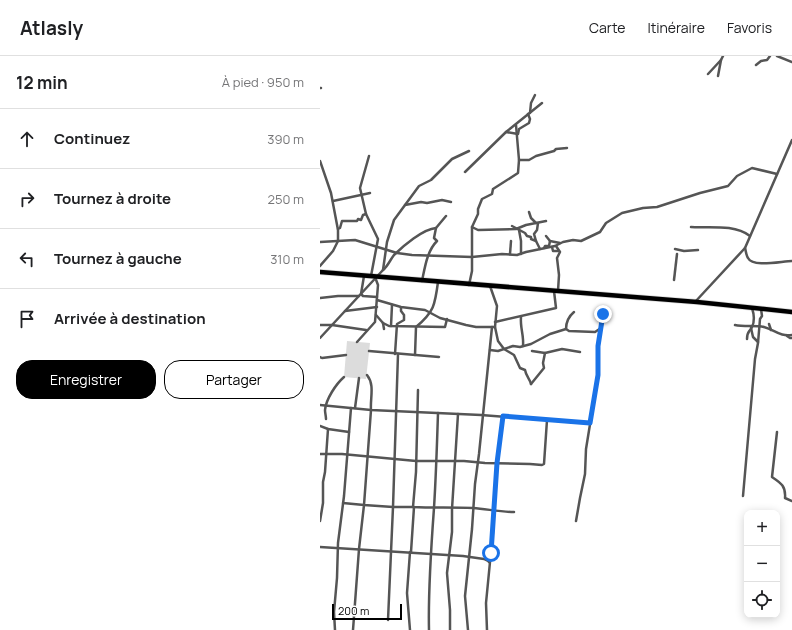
<!DOCTYPE html>
<html lang="fr">
<meta charset="utf-8">
<style>
:root{--surface:#fff;--page:#f2f2f2;--text:#202124;--muted:#757577;--line:#e0e0e0;--accent:#000}
body{margin:0;font-family:Manrope,sans-serif;background:var(--page);color:var(--text)}
.controls{position:absolute;right:12px;bottom:12px;display:grid;overflow:hidden;border-radius:8px;box-shadow:0 2px 10px #0003}
.controls button{width:36px;height:36px;display:grid;place-items:center;padding:0;border:0;border-bottom:1px solid var(--line);background:var(--surface);color:var(--text);font:20px sans-serif}
.scale{position:absolute;left:12px;bottom:10px;width:70px;box-sizing:border-box;padding-left:4px;border:2px solid #000;border-top:0;font-size:11px;line-height:14px;white-space:nowrap;color:#000;-webkit-text-stroke:3px #fff;paint-order:stroke}
.stop{position:absolute;width:12px;height:12px;margin:-9px;border:3px solid #1a73e8;border-radius:50%;background:#fff}
.stop.end{background:#1a73e8;border-color:#fff;box-shadow:0 1px 4px #0008}
.list{margin:0;padding:0;list-style:none}
h2{display:flex;justify-content:space-between;align-items:center;height:52px;margin:0;padding:0 16px;font-size:17px}
h2 small{font-size:13px;font-weight:400;color:var(--muted)}
.list li{display:grid;grid-template-columns:26px 1fr auto;gap:12px;align-items:center;box-sizing:border-box;height:60px;padding:0 16px;border-top:1px solid var(--line)}
.list b{display:block;font-size:15px;white-space:nowrap}
.list em{font-size:13px;font-style:normal;color:var(--muted)}
.actions{display:flex;gap:8px;padding:12px 16px}
.actions a{flex:1;padding:9px 0;border:1px solid var(--accent);border-radius:16px;text-align:center;font-size:14px;color:var(--accent)}
.actions .main{background:var(--accent);color:#fff}
.icon{flex:none;width:22px;height:22px;fill:none;stroke:currentColor;stroke-width:2;stroke-linecap:round;stroke-linejoin:round}
.map{position:relative;flex:none;width:472px;height:574px;overflow:hidden}
header{display:flex;align-items:center;gap:24px;box-sizing:border-box;height:56px;padding:0 20px;background:var(--surface);border-bottom:1px solid var(--line)}
header strong{font-size:19px}
nav{display:flex;gap:22px;margin-inline-start:auto;font-size:14px}
main{display:flex}
aside{flex:1;background:var(--surface)}
.map>svg:first-child{display:block}
</style>
<header>
<strong>Atlasly</strong>
<nav><a>Carte</a><a>Itinéraire</a><a>Favoris</a></nav>
</header>
<main>
<aside>
<h2>12 min<small>À pied · 950 m</small></h2>
<ul class="list">
<li><svg class="icon" aria-label="ahead" viewBox="0 0 24 24"><path d="M12 20V5M6 11l6-6 6 6"/></svg><div><b>Continuez</b></div><em>390 m</em></li>
<li><svg class="icon" aria-label="right" viewBox="0 0 24 24"><path d="M7 20v-9h11M14 6l5 5-5 5"/></svg><div><b>Tournez à droite</b></div><em>250 m</em></li>
<li><svg class="icon" aria-label="left" viewBox="0 0 24 24"><path d="M17 20v-9H6M10 6l-5 5 5 5"/></svg><div><b>Tournez à gauche</b></div><em>310 m</em></li>
<li><svg class="icon" aria-label="arrive" viewBox="0 0 24 24"><path d="M6 21V4h12l-3 4 3 4H6"/></svg><div><b>Arrivée à destination</b></div></li>
</ul>
<div class="actions"><a class="main">Enregistrer</a><a>Partager</a></div>
</aside>
<div class="map">
<svg width="472" height="574" viewBox="0 0 472 574">
<rect width="100%" height="100%" fill="#fff"/>
<path fill="#dcdcdc" d="M27,285l23,2 -4,36 -22,-2z"/>
<g fill="none" stroke-linecap="round" stroke-linejoin="round">
<defs>
<path id="highway" d="M0,216l377,30 95,10"/>
</defs>
<use href="#highway" stroke="#dbdbdb" stroke-width="6"/>
<g stroke="#555" stroke-width="2.5">
<path d="M457,0l15,6"/>
<path d="M436,9l5,-4 6,-1 3,-4"/>
<path d="M388,18l13,-14 2,-4"/>
<path d="M398,20l3,-16"/>
<path d="M0,32h1"/>
<path d="M210,57l1,-10 4,-8"/>
<path d="M196,69l3,35"/>
<path d="M186,76l12,2 1,-5 10,-6 1,-4 -2,-5"/>
<path d="M49,100l-9,32 6,26 12,25 -7,37"/>
<path d="M0,105l11,32 7,37v11l-5,10 -13,15"/>
<path d="M145,116l41,-40 36,-29"/>
<path d="M13,145l37,-8"/>
<path d="M85,149l16,-3 6,1 15,-3 9,2"/>
<path d="M209,156l2,6 5,5"/>
<path d="M192,170l13,7 2,3 4,1v2l5,2 4,8"/>
<path d="M152,171l6,3 38,-1 10,-4 20,-4"/>
<path d="M371,171c19,1 43,-3 59,9"/>
<path d="M18,173l2,-1 2,-7h15l1,-2 3,1 2,-5 3,-1"/>
<path d="M199,174l2,11v13"/>
<path d="M226,180l4,5 10,2"/>
<path d="M216,185l-2,-7 3,-4 1,-7"/>
<path d="M0,186l35,-2 42,13 15,2 60,2 30,-3 15,1 9,-3 29,-6 8,-4 10,-2 8,1 19,-9 6,-9 16,-10 21,-5 14,-1 43,-14 28,-7 9,-10 15,-8 25,6"/>
<path d="M236,190l4,6 -3,6 2,17 -1,16"/>
<path d="M232,191l1,4h6"/>
<path d="M224,192l1,-2h4l1,-5"/>
<path d="M425,192c1,3 1,7 3,10 5,10 34,3 44,3"/>
<path d="M355,193l9,2 14,-1"/>
<path d="M190,198l1,-13"/>
<path d="M63,214c5,-4 7,-10 11,-15 9,-9 29,-26 42,-27"/>
<path d="M44,220l-3,18 2,2 14,1"/>
<path d="M354,224l3,-26"/>
<path d="M102,225c3,-14 5,-30 15,-40l-3,-3 2,-10 10,-12"/>
<path d="M149,229l3,-14v-44l6,-13v-5l4,-10 10,-5 1,-5 25,-16 1,-13h10l7,-4 18,-5 2,-2 11,-1"/>
<path d="M170,230l7,20 -2,21 3,14 6,8 10,6 6,13 5,2c1,6 5,9 6,14"/>
<path d="M0,242l18,-2h21"/>
<path d="M57,244l24,7 24,3 15,8 26,7 10,2h19"/>
<path d="M375,246l50,-54 47,-108"/>
<path d="M25,255l32,-4"/>
<path d="M56,259l7,8 6,3 56,1 2,-8"/>
<path d="M201,261c-1,11 3,18 2,29"/>
<path d="M175,266l61,-14 -2,-17"/>
<path d="M63,267l1,6"/>
<path d="M449,268l2,6"/>
<path d="M0,269h12l34,5"/>
<path d="M415,269c9,2 21,0 29,2 11,3 16,10 28,8"/>
<path d="M71,270l1,-21"/>
<path d="M431,272l2,9 5,5"/>
<path d="M246,273c0,-7 2,-12 8,-17"/>
<path d="M467,280l3,2h2"/>
<path d="M0,282l63,-68 4,-28 7,-22 25,-34 12,-6 21,-21 17,-8"/>
<path d="M427,283c0,-8 2,-6 5,-12 3,-6 2,-13 0,-19"/>
<path d="M37,286l18,-20 3,-37 -3,-8"/>
<path d="M170,294l8,1 15,-5 7,1 11,-3 19,-10 16,-5 3,2 26,1 6,-4 4,-17"/>
<path d="M49,295l70,6"/>
<path d="M212,295l13,2 17,-4 18,3"/>
<path d="M75,298l2,-30 7,-4v-5l-3,-4v-3"/>
<path d="M78,298l-5,153h20"/>
<path d="M95,299l1,-28c18,-15 19,-22 22,-45"/>
<path d="M0,301l2,1 24,-3"/>
<path d="M47,319c8,10 3,23 4,35l-7,95 29,2 -5,113"/>
<path d="M211,328l13,-16 -1,-5 2,-10"/>
<path d="M98,334l-2,82 -3,35c20,1 40,0 60,1 14,1 27,4 41,4"/>
<path d="M0,349l51,5 110,5 66,5"/>
<path d="M35,352l4,-30"/>
<path d="M6,363c0,-3 -1,-6 -1,-9 1,-11 11,-26 19,-33"/>
<path d="M0,370l8,3 21,3"/>
<path d="M457,376l-5,45c9,6 14,9 13,21l7,3"/>
<path d="M0,398h22l74,7h48l21,2 45,1 12,1 2,-1 3,-44 43,3"/>
<path d="M423,440l12,-137 3,-16 2,-24 2,-3 -1,-7"/>
<path d="M23,447l21,2 -5,44 -6,81"/>
<path d="M0,465l3,-18v-21l2,-10 3,-43"/>
<path d="M256,465l4,-23 5,-24 1,-25 12,-74v-29l3,-18"/>
<path d="M0,491l143,9 21,3 6,3 -4,41 1,27"/>
<path d="M90,496l-3,41 3,37"/>
<path d="M91,496l3,-45"/>
<path d="M169,506l3,-14 5,-85 6,-47"/>
<path d="M15,574l-1,-18 3,-34 1,-35 6,-47 7,-88"/>
<path d="M109,574c-1,-41 2,-81 5,-122 2,-32 3,-63 4,-95"/>
<path d="M130,574v-20l-3,-37 5,-41v-23l6,-95"/>
<path d="M148,574l-3,-34 7,-67 3,-45 4,-30 13,-127"/>
</g>
<use href="#highway" stroke="#000" stroke-width="4.5"/>
</g>
<g fill="none" stroke-linecap="round" stroke-linejoin="round">
<path stroke="#1a73e8" stroke-width="5" d="M171,497l6,-90 6,-47 87,7 8,-48v-29l5,-32"/>
</g>
</svg>
<div class="controls">
<button>+</button>
<button>−</button>
<button><svg class="icon" aria-label="locate" viewBox="0 0 24 24"><circle cx="12" cy="12" r="6"/><path d="M12 2v4M12 18v4M2 12h4M18 12h4"/></svg></button>
</div>
<div class="scale">200 m</div>
<div class="stop" style="left:171px;top:497px"></div>
<div class="stop end" style="left:283px;top:258px"></div>
</div>
</main>
